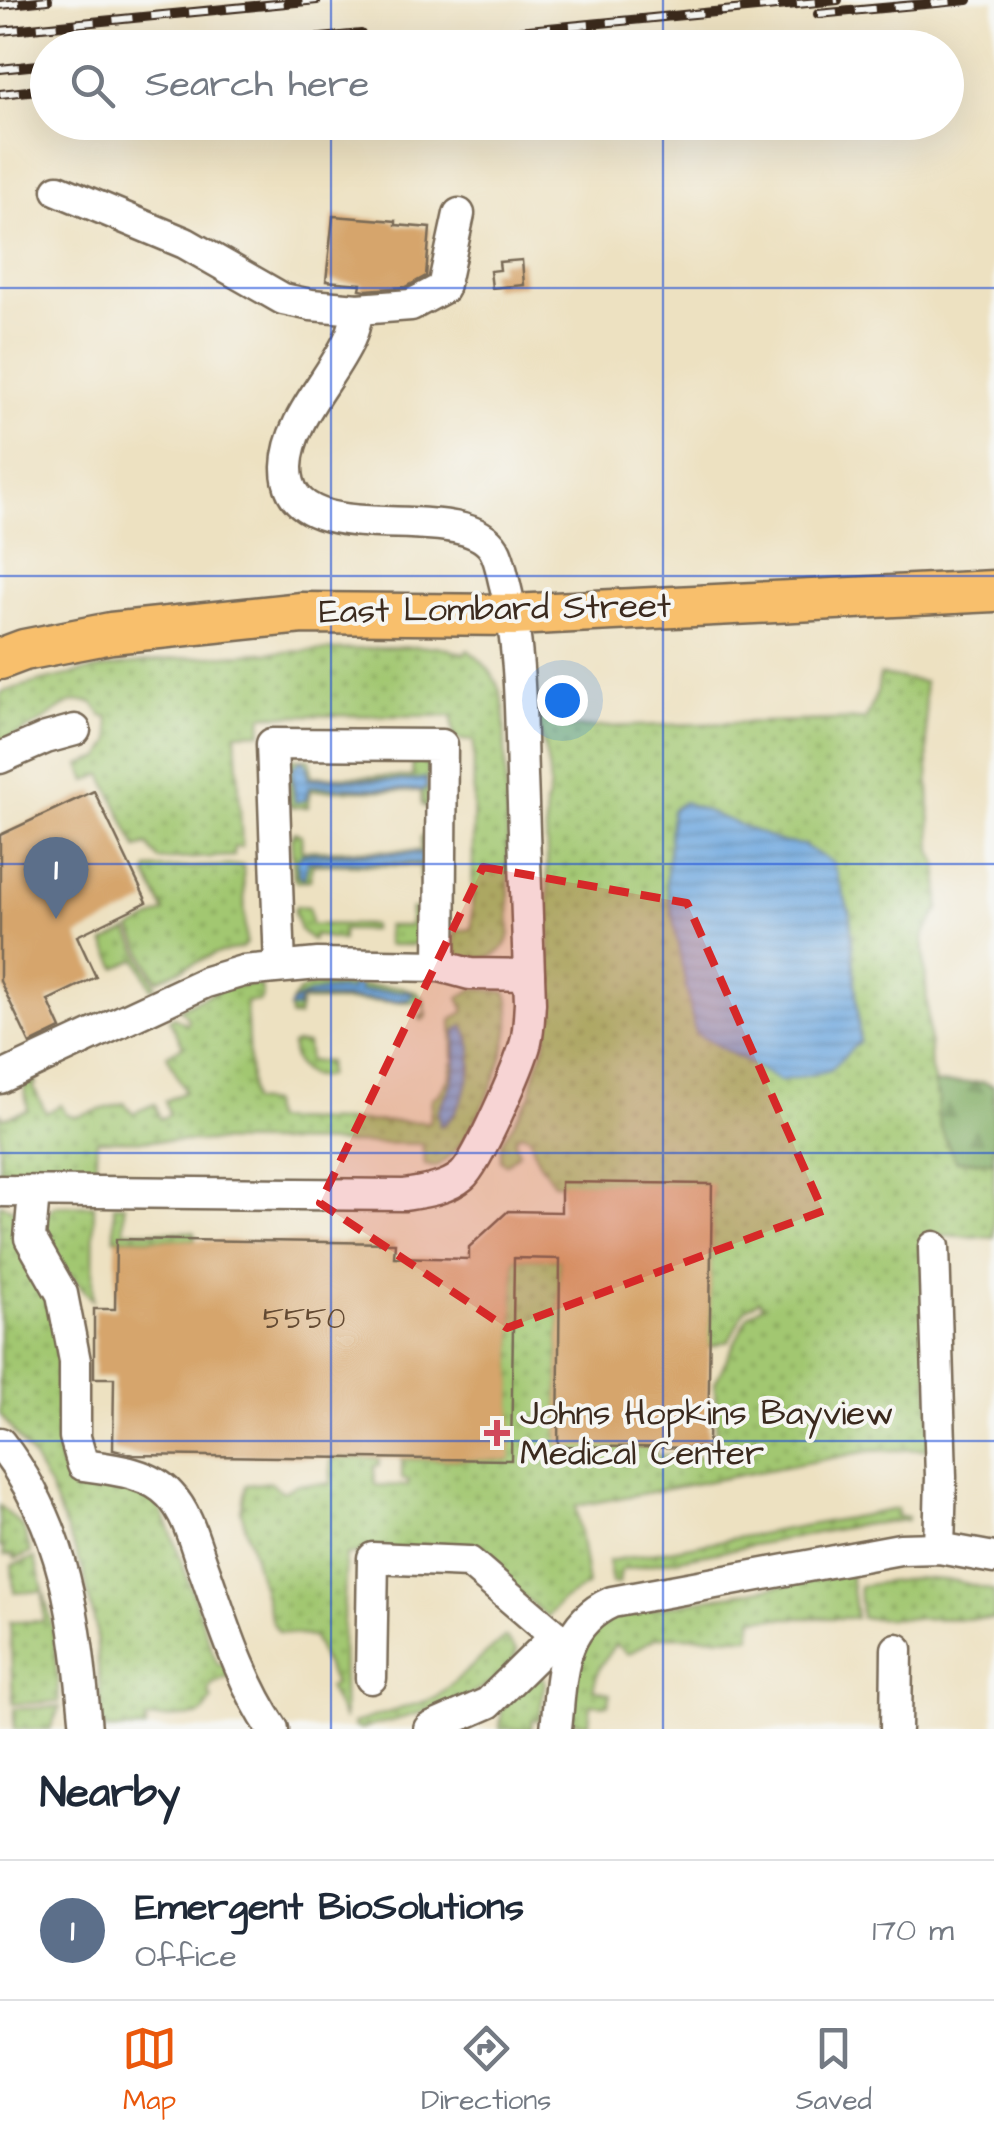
<!DOCTYPE html>
<style>
:root{--surface:#fff;--page:#f6f6f7;--text:#1f2937;--muted:#747a83;--line:#e0e1e3;--accent:#ea580c}
body{margin:0;font-family:"Architects Daughter",sans-serif;background:var(--page);color:var(--text)}
.you{position:absolute;left:562px;top:700px;width:35px;height:35px;margin:-25px;border:8px solid #fff;border-radius:50%;background:#1a73e8;box-shadow:0 0 0 15px #1a73e833}
.badge{display:grid;place-items:center;width:65px;height:65px;border-radius:50%;background:var(--accent);color:#fff;font-size:32px;font-weight:700}
.pin{position:absolute;translate:-50% -82px;filter:drop-shadow(0 2px 5px #0008)}
.pin::after{content:'';position:absolute;top:52px;width:35px;height:30px;background:inherit;clip-path:polygon(0 0,100% 0,50% 100%)}
.list{margin:0;padding:0;list-style:none}
h2{display:flex;justify-content:space-between;align-items:center;height:130px;margin:0;padding:0 40px;font-size:42px}
h2 small{font-size:32px;font-weight:400;color:var(--muted)}
.list li{display:grid;grid-template-columns:65px 1fr auto;gap:30px;align-items:center;box-sizing:border-box;height:140px;padding:0 40px;border-top:2px solid var(--line)}
.list b{display:block;font-size:38px;white-space:nowrap}
.list p{margin:0;font-size:32px;white-space:nowrap;color:var(--muted)}
.list em{font-size:32px;font-style:normal;color:var(--muted)}
.icon{flex:none;width:55px;height:55px;fill:none;stroke:currentColor;stroke-width:2;stroke-linecap:round;stroke-linejoin:round}
.map{position:relative;flex:none;width:994px;height:1729px;overflow:hidden}
.search{position:absolute;background:var(--surface);box-shadow:0 10px 40px #0002;left:30px;right:30px;top:30px;height:110px;display:flex;align-items:center;gap:25px;box-sizing:border-box;padding:0 35px;border-radius:55px;color:var(--muted);font-size:38px}
.sheet{height:270px;background:var(--surface)}
nav{display:flex;justify-content:space-around;align-items:center;box-sizing:border-box;height:140px;border-top:2px solid var(--line);background:var(--surface);font-size:28px;color:var(--muted)}
nav a{display:grid;justify-items:center;gap:5px}
nav .on{color:var(--accent)}
.map>svg:first-child{display:block}
</style>
<div class="map">
<svg width="994" height="1729" viewBox="0 0 994 1729">
<defs>
<pattern id="grass-dots" width="8" height="8" patternUnits="userSpaceOnUse" patternTransform="scale(2.5)"><rect width="8" height="8" fill="#a2c771"/><path d="M2 2h.1M6 6h.1" fill="none" stroke="#85a25c" stroke-width="1.8" stroke-linecap="round"/></pattern>
<pattern id="forest-firs" width="22" height="20" patternUnits="userSpaceOnUse" patternTransform="scale(2.5)"><rect width="22" height="20" fill="#81ac63"/><path d="M5 1l3.5 6h-7zM16 11l3.5 6h-7z" fill="#6b8c51"/></pattern>
<pattern id="water-rules" width="6" height="5" patternUnits="userSpaceOnUse" patternTransform="scale(2.5)"><rect width="6" height="5" fill="#6fa8df"/><path d="M0 2.5h6" fill="none" stroke="#5c89b4"/></pattern>
</defs>
<rect width="100%" height="100%" fill="#f6f6f2"/>
<filter id="ink" filterUnits="userSpaceOnUse"><feTurbulence type="fractalNoise" baseFrequency=".01" numOctaves="2"/><feDisplacementMap in="SourceGraphic" scale="20" xChannelSelector="R" yChannelSelector="G"/><feConvolveMatrix kernelMatrix="1 2 1 2 8 2 1 2 1" color-interpolation-filters="sRGB"/></filter>
<filter id="wash" filterUnits="userSpaceOnUse"><feTurbulence type="fractalNoise" baseFrequency=".0048" numOctaves="4" result="noise"/><feDisplacementMap in="SourceGraphic" scale="40" xChannelSelector="R" yChannelSelector="G"/><feGaussianBlur stdDeviation="2.25" result="paint"/><feColorMatrix in="noise" values="0 0 0 0 0 0 0 0 0 0 0 0 0 0 0 0 0 1.4 0 .05"/><feComposite in="paint" operator="in"/></filter>
<g filter="url(#wash)">
<rect width="100%" height="100%" fill="#ede1c1"/>
<g fill="url(#grass-dots)" stroke="#6e7848" stroke-width="2.5" fill-rule="evenodd">
<path d="M437,646l27,8 4,-4c22,16 31,31 36,58l6,226c-7,25 -27,28 -50,24l-6,-10 1,-17 17,-2 2,-188 -20,-2 -2,-23 -189,-1 -2,17 -25,1 6,114h-8v9l-75,4 -11,-15 -11,3 -35,-74 -15,7 -7,-16 21,-7 10,-17 -3,-25 -5,1 -10,-14c-25,-7 -35,8 -54,20 -12,8 -26,13 -39,19v-49c135,-44 295,-40 437,-47z"/>
<path d="M880,675l44,7 8,169 6,13 1,26v20l-16,26 8,133 25,92h38v77l-70,-4 7,215 -62,2 -293,55 12,79 -27,16 -14,16 -43,-39 -115,-29 -43,6 -4,88 2,77 -16,-33 6,-3 -21,-47 -34,-5 -7,-10 -31,-111 5,-26 24,-3 13,10 15,-8h33v-26h48v7l-5,1 1,19 33,1 1,-6 -7,-1v-20l108,1 4,-202 46,1 -2,186 97,2 1,9 61,1 -2,-74 33,-67 15,-11 -4,-5 -15,11 -15,30 -20,6 3,-162 -158,-2c-12,-16 -21,-28 -23,-46l-10,-4 -6,7 4,13 -13,11 -5,-4v-17l30,-48 2,-15 14,-42 3,-104 -5,-129c12,-19 -3,-66 -9,-87 9,-5 20,-8 30,-5l1,15 299,-9 11,-26z"/>
<path d="M288,759h22l1,17 101,1 1,-15 8,-3 7,6v44l-6,-4 -1,-14 -110,-1 -3,17h-15l-4,-3zM292,778l119,3 12,9 -115,-4 -2,14 -12,-5z"/>
<path d="M295,832l6,3 1,15 119,1v-14l5,-4v50l-5,-2 -1,-15 -108,-2 -2,16 -13,2 -3,-4 -3,-42zM326,853h93l2,10 -105,-3 -9,1 -3,17 -6,-3 -1,-13z"/>
<path d="M243,865l3,78 -4,5 -27,6 -58,26 -26,-51 34,-17 -18,-37 1,-6z"/>
<path d="M296,906l13,1 2,17 61,1v5h-30v10l-28,-5 -2,5 -12,-10 -6,-18z"/>
<path d="M416,908l3,3 -2,31 -5,3h-25v-19h23l1,-17z"/>
<path d="M128,931l28,55 -5,2 -14,-29 -20,9 -13,-25z"/>
<path d="M254,984l7,3 2,7 -3,7 -14,1 5,99 19,2 2,17 158,2 2,-24 7,-4 10,-16 3,-15 4,-1 -5,23 -11,20 13,11 19,-47 -2,-33 -13,14 -1,9 -3,-1 -1,-38 13,-9 -6,-13 15,-10 32,4c19,36 -35,162 -72,175l-9,-2 -3,-21 -325,-4 -2,33 -95,1v-62l3,6 25,-8 -4,-25 10,-5 2,4 -3,2 13,27 15,-8 5,9 10,3 48,-14 9,10 22,-9 5,15 9,-4 -4,-14 20,-9 -18,-37 16,-9 -14,-27 5,-2 13,7 1,-6 -8,-10 43,-20z"/>
<path d="M319,985l83,2 14,5 8,8 3,16 -5,4 -3,-3 7,-3 -1,-7 -7,-5 -117,-1 -3,16h-7c-4,-19 10,-30 28,-32z"/>
<path d="M296,1043l11,1 2,17 19,1 -1,14c-19,6 -36,-11 -35,-31z"/>
<path d="M0,1204l19,7 -3,18 31,67 15,73 -2,96 15,19c27,0 53,-3 76,13 19,13 53,138 67,168l13,-2 5,11 -24,10 -3,10 3,5 -9,14 -6,3 -51,3v10h-44l-6,-100 -13,-59 -34,-83 -17,-30 -32,-43z"/>
<path d="M94,1205l-1,95 -47,-53 -3,-29 12,-12z"/>
<path d="M114,1205h10v26l70,1 1,8 -81,-2z"/>
<path d="M0,1506l23,21 8,26 -16,6 -2,-4h-9v-8h-4z"/>
<path d="M897,1509v8h11l-1,3 -47,5 -239,45 -2,14 -7,-1 -4,-22z"/>
<path d="M35,1558l18,71 6,73 -46,2 -3,-82 34,-1 -1,-30 -29,2 -2,-28z"/>
<path d="M850,1573l6,45h-103l-3,19 -82,-1 -12,2 -28,16 -13,-10 -16,24 -6,21 17,5 -2,11 -17,-1 -2,20 -19,-3 12,-76 26,-28z"/>
<path d="M915,1578l42,3 37,10v28l-133,-1 -2,-32z"/>
<path d="M505,1637l12,14c-17,49 -113,66 -157,78l-6,-2 -1,-4 83,-25z"/>
<path d="M542,1675l3,7 -6,38 -6,-1 -2,10h-31l2,-23z"/>
<path d="M60,1707l-10,22h-36v-20z"/>
</g>
<path fill="url(#forest-firs)" stroke="#5e6b40" stroke-width="2.5" d="M983,1082l11,4v75h-38c-9,-18 -23,-41 -17,-62l-6,-15z"/>
<g fill="url(#water-rules)" stroke="#55697e" stroke-width="2.5">
<path d="M302,760l5,5 1,14 19,-1 84,3 14,-3 2,8 -4,4 -114,-4 -3,14 -11,2 -3,-35z"/>
<path d="M684,802l97,40 22,3 30,18 17,50 10,128 -31,30 -49,10 -85,-48 -29,-151 6,-72z"/>
<path d="M302,853h116l10,2 -2,7 -5,1 -113,-2 -4,17 -5,-3 -2,-13z"/>
<path d="M352,986h7l1,5h48l5,4 -4,4 -11,1 -91,-2 -8,2 -2,9 -7,-1 1,-4c15,-13 39,-16 59,-14z"/>
<path d="M463,1026c19,21 3,88 -23,100l-2,-15 13,-26 5,-19v-35z"/>
</g>
<g id="blocks">
<g fill="#d6a56c">
<path d="M333,216l63,5v4l34,3 -4,48 -20,11 -40,3 -6,-1 1,-5 -35,-3z"/>
<path d="M522,260l2,25 -32,3 -2,-17 10,-1 -1,-8z"/>
<path d="M94,791l53,111 -70,34 19,41 -48,23 13,29 -31,15 -30,-63v-146z"/>
<path d="M561,1182l151,2 -4,264 -150,-2 2,-187 -46,-1 -3,202 -377,-5 -21,-5 1,-72h-20v-69h21l1,-70 279,4 -1,14 75,2v-12l39,-36 53,1z"/>
</g>
</g>
</g>
<g filter="url(#ink)">
<use href="#blocks" fill-opacity="0" stroke="#796a57" stroke-width="2.5"/>
<g fill="none" stroke-linecap="round" stroke-linejoin="round">
<defs>
<g id="minor">
<path d="M58,190l127,53 98,56 28,6 47,4"/>
<path d="M0,758l46,-20 29,-8"/>
<path d="M280,967l-8,-223 170,1 -2,221"/>
<path d="M0,1078l206,-96 37,-11 75,-7 122,2 30,8 59,1"/>
<path d="M0,1191l404,4c19,-3 43,-6 58,-19 16,-14 58,-111 64,-134 3,-13 3,-26 4,-39 -3,-76 -5,-152 -8,-228 -2,-63 -1,-129 -17,-190 -3,-11 -5,-26 -11,-36 -34,-55 -208,10 -207,-82 1,-47 44,-87 63,-129 4,-8 6,-19 8,-29l53,-4 32,-17 16,-74"/>
<path d="M34,1192l-4,46 32,56 13,67v76l8,28c28,4 66,7 87,30 19,20 25,51 35,77 19,53 36,110 68,157"/>
<path d="M934,1247l7,230 -2,71"/>
<path d="M0,1443c68,88 76,180 86,286"/>
<path d="M371,1678l2,-120 96,4 99,85"/>
<path d="M429,1729l59,-26 68,-67"/>
<path d="M556,1729c6,-51 2,-103 56,-127l288,-53 39,-1 55,10"/>
<path d="M896,1729l1,-80"/>
</g>
<path id="major" d="M0,659l24,-9 87,-17 191,-20 211,2 481,-24"/>
</defs>
<use href="#minor" stroke="#796a57" stroke-width="35"/>
<use href="#major" stroke="#796a57" stroke-width="45"/>
<use href="#minor" stroke="#fff" stroke-width="30"/>
<use href="#major" stroke="#f8bf6c" stroke-width="40"/>
<defs>
<g id="rail">
<path d="M0,5l48,-5"/>
<path d="M818,14l150,-14"/>
<path d="M0,31l317,-31"/>
<path d="M222,48l139,-14"/>
<path d="M343,48l495,-48"/>
<path d="M0,69l48,-5"/>
<path d="M0,94l48,-5"/>
</g>
</defs>
<use href="#rail" stroke="#3b2a1e" stroke-width="10"/>
<use href="#rail" stroke="#f6f6f2" stroke-width="6" stroke-dasharray="19" stroke-linecap="butt"/>
</g>
</g>
<path fill="#d62828" fill-opacity="0.2" stroke="#d62828" stroke-width="8" stroke-dasharray="20 12" stroke-linejoin="round" d="M483,867l204,36 136,308 -316,117 -187,-125z"/>
<path fill="none" stroke="#1d4ed8" stroke-width="2.5" stroke-opacity="0.55" d="M331,0v48M663,0v48M331,122v1607M663,122v1607M0,288h994M0,576h994M0,864h994M0,1153h994M0,1441h994"/>
<path fill="#d1495b" stroke="#f6f6f2" stroke-width="4" d="M492 1418h10v10h10v10h-10v10h-10v-10h-10v-10h10z"/>
<g text-anchor="middle" dominant-baseline="central" stroke-width="8" stroke-linejoin="round" paint-order="stroke">
<g font-size="30" fill="#624932">
<text x="304" y="1319">5550</text>
</g>
<g font-size="35" fill="#3b2a1e" stroke="#f6f6f2">
<text transform="translate(495 609) rotate(-1)">East Lombard Street</text>
</g>
<g font-size="35" fill="#3b2a1e" stroke="#f6f6f2" text-anchor="start">
<text x="520" y="1413">Johns Hopkins Bayview<tspan x="520" dy="40">Medical Center</tspan></text>
</g>
</g>
</svg>
<div class="you"></div>
<div class="pin badge" style="left:56px;top:919px;background:#5c6f8a">1</div>
<div class="search"><svg class="icon" aria-label="search" viewBox="0 0 24 24"><circle cx="10" cy="10" r="6"/><path d="M15 15l6 6"/></svg>Search here</div>
</div>
<section class="sheet">
<h2>Nearby<small></small></h2>
<ul class="list">
<li><span class="badge" style="background:#5c6f8a">1</span><div><b>Emergent BioSolutions</b><p>Office</p></div><em>170 m</em></li>
</ul>
</section>
<nav>
<a class="on"><svg class="icon" aria-label="map" viewBox="0 0 24 24"><path d="M3 6l6-2 6 2 6-2v14l-6 2-6-2-6 2zM9 4v14M15 6v14"/></svg>Map</a>
<a><svg class="icon" aria-label="directions" viewBox="0 0 24 24"><path d="M12 3l9 9-9 9-9-9zM9 14v-3h6M13 9l2 2-2 2"/></svg>Directions</a>
<a><svg class="icon" aria-label="saved" viewBox="0 0 24 24"><path d="M7 4h10v16l-5-4-5 4z"/></svg>Saved</a>
</nav>
